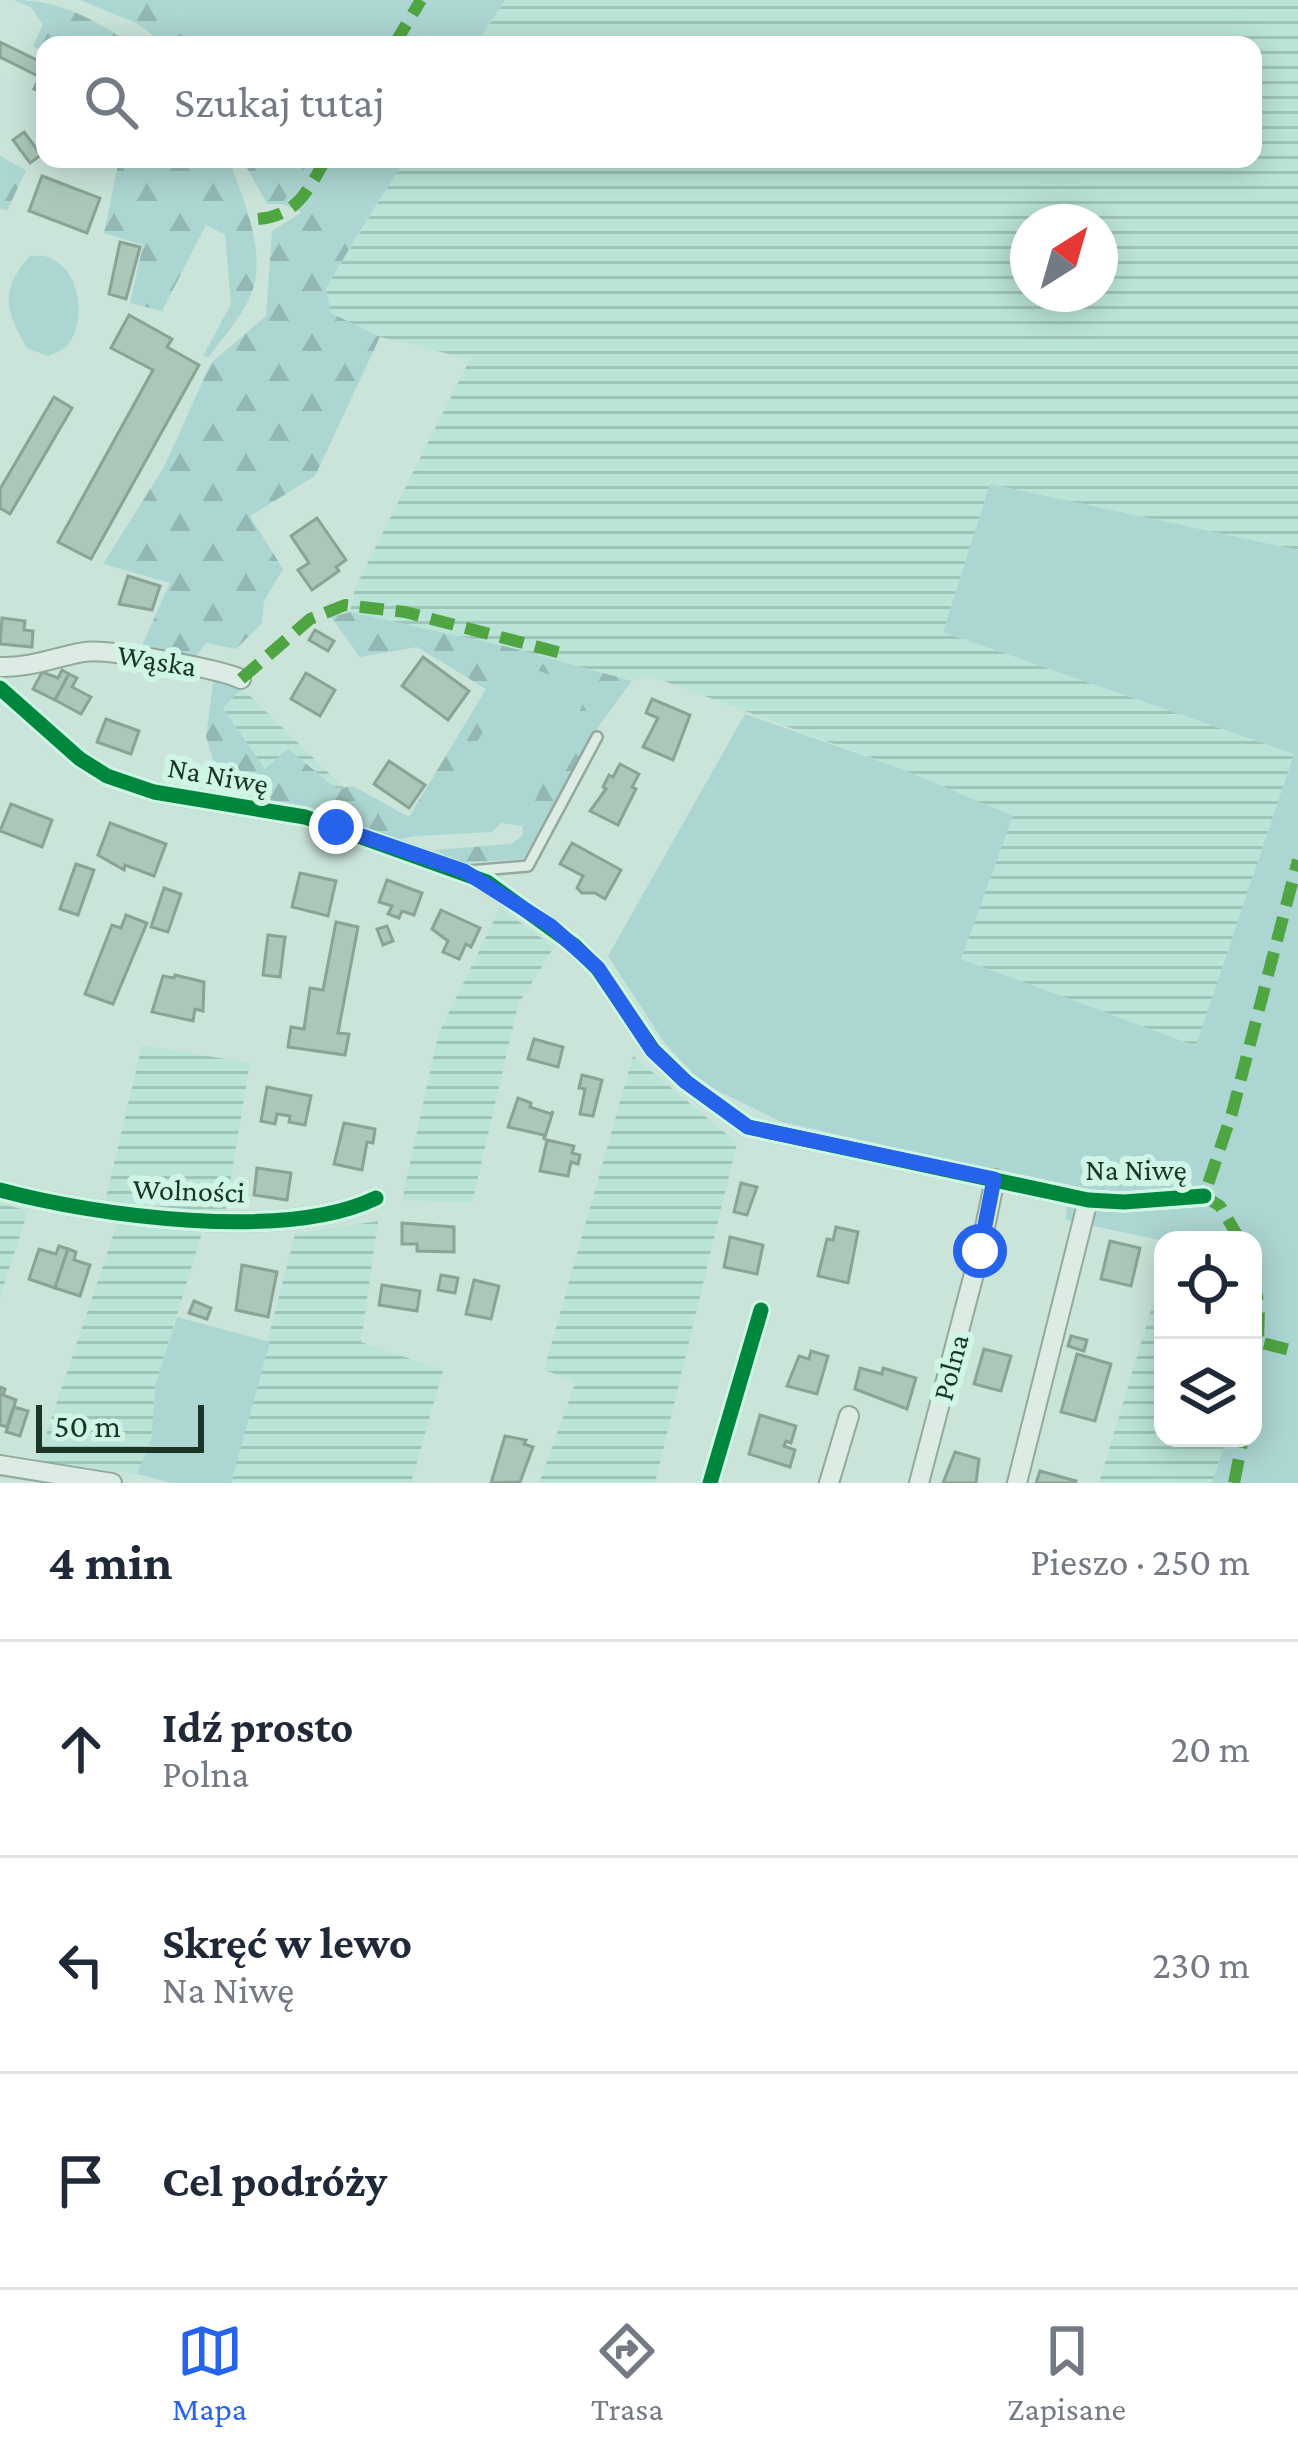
<!DOCTYPE html>
<html lang="pl">
<meta charset="utf-8">
<style>
:root{--surface:#fff;--page:#f6f6f7;--text:#1f2937;--muted:#747a83;--line:#e0e1e3;--accent:#2563eb}
body{margin:0;font-family:"Crimson Pro",serif;background:var(--page);color:var(--text)}
.controls{position:absolute;right:36px;bottom:36px;display:grid;overflow:hidden;border-radius:24px;box-shadow:0 6px 30px #0003}
.controls button{width:108px;height:108px;display:grid;place-items:center;padding:0;border:0;border-bottom:3px solid var(--line);background:var(--surface);color:var(--text);font:60px sans-serif}
.compass{position:absolute;left:1010px;top:204px;width:108px;height:108px;border-radius:50%;background:var(--surface);box-shadow:0 6px 30px #0003;rotate:37deg}
.scale{position:absolute;left:36px;bottom:30px;width:168px;box-sizing:border-box;padding-left:12px;border:6px solid #1c3626;border-top:0;font-size:33px;line-height:42px;white-space:nowrap;color:#1c3626;-webkit-text-stroke:9px #cff5e6;paint-order:stroke}
.stop{position:absolute;width:36px;height:36px;margin:-27px;border:9px solid #2563eb;border-radius:50%;background:#fff}
.stop.end{background:#2563eb;border-color:#fff;box-shadow:0 3px 12px #0008}
.list{margin:0;padding:0;list-style:none}
h2{display:flex;justify-content:space-between;align-items:center;height:156px;margin:0;padding:0 48px;font-size:51px}
h2 small{font-size:39px;font-weight:400;color:var(--muted)}
.list li{display:grid;grid-template-columns:78px 1fr auto;gap:36px;align-items:center;box-sizing:border-box;height:216px;padding:0 48px;border-top:3px solid var(--line)}
.list b{display:block;font-size:45px;white-space:nowrap}
.list p{margin:0;font-size:39px;white-space:nowrap;color:var(--muted)}
.list em{font-size:39px;font-style:normal;color:var(--muted)}
.icon{flex:none;width:66px;height:66px;fill:none;stroke:currentColor;stroke-width:2;stroke-linecap:round;stroke-linejoin:round}
.map{position:relative;flex:none;width:1298px;height:1483px;overflow:hidden}
.search{position:absolute;background:var(--surface);box-shadow:0 6px 30px #0003;left:36px;right:36px;top:36px;height:132px;display:flex;align-items:center;gap:30px;box-sizing:border-box;padding:0 42px;border-radius:24px;color:var(--muted);font-size:45px}
.sheet{height:804px;background:var(--surface)}
nav{display:flex;justify-content:space-around;align-items:center;box-sizing:border-box;height:168px;border-top:3px solid var(--line);background:var(--surface);font-size:33px;color:var(--muted)}
nav a{display:grid;justify-items:center;gap:6px}
nav .on{color:var(--accent)}
.map>svg:first-child{display:block}
</style>
<div class="map">
<svg width="1298" height="1483" viewBox="0 0 1298 1483">
<defs>
<pattern id="farmland-rules" width="6" height="5" patternUnits="userSpaceOnUse" patternTransform="scale(3)"><rect width="6" height="5" fill="#bae4d7"/><path d="M0 2.5h6" fill="none" stroke="#9fc4b8"/></pattern>
<pattern id="forest-firs" width="22" height="20" patternUnits="userSpaceOnUse" patternTransform="scale(3)"><rect width="22" height="20" fill="#acd6d2"/><path d="M5 1l3.5 6h-7zM16 11l3.5 6h-7z" fill="#93b8b4"/></pattern>
</defs>
<rect width="100%" height="100%" fill="#cae4d9"/>
<g fill="url(#farmland-rules)" fill-rule="evenodd">
<path d="M505,0h793v550l-308,-66 -47,148 351,122 -98,292 -235,-87 51,-143 -113,-48 -251,-93 -16,6 -120,-33 -162,-36 5,-24 115,-229 -90,-22 -49,-23 -5,-26 79,-129h848v-114h-776zM1028,222h72v72h-72z"/>
<path d="M242,688l102,100 -7,1 -49,-40 -23,21 -42,-62z"/>
<path d="M500,908l54,39 -36,58 -46,198 -70,-3 36,-165z"/>
<path d="M142,1045l108,18 -25,150 -120,-11z"/>
<path d="M633,1056l104,87 -82,340h-116l37,-102 -32,-11z"/>
<path d="M0,1203l28,8 -28,86z"/>
<path d="M378,1221l-17,121 82,28 -32,113h-180l64,-249z"/>
<path d="M117,1224l85,9 -46,150 -5,58 -14,33 -100,-13z"/>
<path d="M1253,1260l9,38 -9,63z"/>
<path d="M1163,1270v168h64l-15,45h-113z"/>
</g>
<g fill="#acd6d2">
<path d="M159,0h346l-29,45h-266l-29,-35z"/>
<path d="M311,159h94l-48,77 -75,-32z"/>
<path d="M30,256c7,0 14,-1 20,2 31,12 38,66 16,89 -2,2 -14,7 -18,9l-21,-8c-23,-39 -27,-58 3,-92z"/>
<path d="M990,484l308,66v933h-86l15,-45h26v-77l9,-63 -9,-38v-20l-90,1 -97,-21 2,-33 -289,-66 -77,-38 -38,-41 -56,-86 137,-242 154,54 114,48 -52,143 235,87 98,-292 -351,-122z"/>
<path d="M526,666l65,23 -69,137 -21,-3 -9,9 -76,4z"/>
<path d="M177,1317l93,25 -39,141h-59l-35,-9 14,-34 5,-57z"/>
</g>
<g fill="url(#forest-firs)">
<path d="M14,0c49,0 81,21 121,45h-90v8l-12,-7 10,-21 -12,-18z"/>
<path d="M80,0h79l22,10 29,35h-43l-31,-22z"/>
<path d="M0,156l26,14 -19,41 -7,-3z"/>
<path d="M119,159h110c15,43 42,100 18,144 -10,19 -26,37 -38,54l-6,-1 28,-52 -6,-69 -19,-10 -44,86 -32,-8 13,-58 -39,-12z"/>
<path d="M242,159h33l3,4 3,-4h30l-29,45h-15z"/>
<path d="M304,211l53,25 -31,52 5,25 49,24 -65,139 -65,40 33,53 -19,32 -2,22 -26,26 -30,-6 -13,17 -53,-10 30,-67 -67,-19 61,-97 47,-104 55,-47 6,-85z"/>
<path d="M350,612l162,36 120,33 -32,43 -77,135 -60,4 -28,-13 76,-6 12,-9 -1,-9 68,-136 -64,-24 -110,170 -21,4 -82,-29 -91,-23 -16,-51 8,-62 28,13 -19,20 42,61 23,-20 49,40 16,-3 56,31 77,-128 -69,-42 -57,10 -29,-40z"/>
</g>
<g fill="#abc7b7" stroke="#8aa394" stroke-width="3">
<path d="M0,42l45,22v30l-11,-5 6,-12 -40,-20z"/>
<path d="M24,132l17,23 -11,8 -17,-23z"/>
<path d="M42,176l58,22 -13,35 -58,-22z"/>
<path d="M120,242l20,5 -14,52 -17,-5z"/>
<path d="M129,315l43,24 -5,8 32,18 -108,194 -33,-17 95,-172 -42,-22z"/>
<path d="M54,397l18,11 -62,106 -10,-6v-19z"/>
<path d="M317,518l29,42 -10,7 3,4 -27,19 -14,-20 11,-7 -18,-27z"/>
<path d="M128,576l32,10 -8,24 -33,-6z"/>
<path d="M2,618l23,3 -1,9 9,1 -1,16 -32,-3z"/>
<path d="M315,630l19,11 -6,10 -19,-11z"/>
<path d="M423,657l46,34 -21,29 -46,-34z"/>
<path d="M62,670l7,4 -14,26 -22,-11 9,-17 16,6z"/>
<path d="M306,673l29,17 -15,26 -29,-17z"/>
<path d="M69,674l8,4 -5,9 19,10 -10,17 -26,-14z"/>
<path d="M652,699l38,16 -17,45 -30,-13 15,-29 -12,-5z"/>
<path d="M106,719l33,12 -8,23 -34,-12z"/>
<path d="M389,761l36,24 -16,23 -35,-24z"/>
<path d="M620,764l19,10 -7,13 4,2 -18,36 -28,-14 16,-22 -3,-2 6,-12 4,2z"/>
<path d="M11,804l41,16 -10,27 -42,-16z"/>
<path d="M110,823l56,21 -12,32 -29,-11 -1,5 -26,-15z"/>
<path d="M572,843l49,27 -16,29 -10,-6h-13l-5,-5 6,-12 -23,-12z"/>
<path d="M76,864l18,6 -16,45 -18,-6z"/>
<path d="M300,873l36,8 -8,35 -36,-9z"/>
<path d="M387,880l35,13 -8,22 -12,-4 -3,7 -11,-4 4,-8 -13,-4z"/>
<path d="M164,888l17,6 -13,38 -17,-5z"/>
<path d="M441,910l39,18 -9,19 -5,-3 -7,15 -16,-7 5,-11 -16,-12z"/>
<path d="M126,915l21,8 -34,81 -28,-10 27,-69 9,3z"/>
<path d="M336,922l22,5 -20,106 11,1 -4,21 -57,-8 3,-20 13,2 6,-41 13,2z"/>
<path d="M387,926l6,15 -10,4 -6,-16z"/>
<path d="M268,935l17,2 -5,40 -17,-2z"/>
<path d="M175,975l29,7 -1,29 -8,-2 -2,12 -41,-9 11,-36 11,2z"/>
<path d="M534,1039l29,8 -5,20 -30,-8z"/>
<path d="M582,1075l20,5 -9,36 -13,-2 5,-25 -6,-1z"/>
<path d="M267,1087l44,9 -6,29 -16,-3 1,-6 -13,-2 -2,10 -14,-3z"/>
<path d="M518,1098l13,5 -1,4 21,7 2,-3 -9,29v-5l-36,-8z"/>
<path d="M344,1123l31,6 -2,14 -6,-1 -5,28 -28,-6z"/>
<path d="M547,1140l27,6 -2,7 8,2 -2,9 -7,-2 -3,14 -28,-5z"/>
<path d="M257,1168l34,5 -4,27 -33,-5z"/>
<path d="M741,1183l16,4 -10,28 -13,-3z"/>
<path d="M402,1223l52,4v25l-37,-1v-7h-15z"/>
<path d="M836,1227l22,5 -10,51 -30,-7 9,-37 6,1z"/>
<path d="M730,1237l33,8 -6,29 -33,-7z"/>
<path d="M1110,1241l30,7 -9,38 -30,-7z"/>
<path d="M59,1246l9,3 -13,39 -26,-9 10,-30 17,5z"/>
<path d="M68,1249l8,3 -2,8 16,5 -10,31 -25,-8z"/>
<path d="M242,1265l35,7 -9,45 -32,-7z"/>
<path d="M441,1275l17,3 -3,15 -17,-3z"/>
<path d="M474,1280l25,6 -8,33 -25,-5z"/>
<path d="M382,1285l38,6 -3,20 -38,-6z"/>
<path d="M194,1301l17,7 -4,11 -18,-6z"/>
<path d="M1071,1336l16,4 -3,11 -16,-5z"/>
<path d="M984,1349l27,7 -10,35 -27,-7z"/>
<path d="M811,1351l17,5 -11,38 -30,-8 12,-30 10,3z"/>
<path d="M1077,1354l34,10 -16,57 -34,-9z"/>
<path d="M860,1368l22,6 1,-6 33,10 -9,31 -52,-20z"/>
<path d="M0,1387l5,2 -2,6 13,5 -9,27 -7,-2z"/>
<path d="M14,1407l14,4 -8,25 -14,-4z"/>
<path d="M760,1415l36,11 -5,17 -5,-2 -2,5 11,4 -5,17 -41,-13z"/>
<path d="M505,1436l21,4 -2,4 9,3 -13,35 -29,1z"/>
<path d="M955,1452l24,7 -3,24h-33z"/>
<path d="M1040,1471l36,10 -1,2h-39z"/>
</g>
<g fill="none" stroke-linecap="round" stroke-linejoin="round">
<defs>
<path id="lane" d="M469,871l59,-5 69,-129"/>
<g id="street">
<path d="M0,667c30,1 55,-10 84,-15 22,-4 136,17 157,27"/>
<path d="M0,688l80,71 27,17 47,16 151,25 182,65 88,64 23,23 55,81 33,32 62,45 340,73 36,2 80,-6"/>
<path d="M0,1190c95,26 286,52 376,8"/>
<path d="M0,1465l112,18"/>
<path d="M710,1483l51,-173"/>
<path d="M829,1483l20,-67"/>
<path d="M919,1483l61,-232 15,-72"/>
<path d="M1017,1483l71,-283"/>
</g>
</defs>
<use href="#lane" stroke="#94a99e" stroke-width="14"/>
<use href="#street" stroke="#94a99e" stroke-width="22"/>
<use href="#lane" stroke="#dcece5" stroke-width="9"/>
<use href="#street" stroke="#dcece5" stroke-width="18"/>
<g stroke="#4fa542" stroke-width="12" stroke-dasharray="24 12" stroke-linecap="butt">
<path d="M394,45l27,-45"/>
<path d="M258,219c40,-4 49,-28 68,-60"/>
<path d="M241,679l69,-60 35,-14 60,7 164,43"/>
<path d="M1240,1240l-20,-34 -16,-10 28,-83 66,-253"/>
<path d="M1253,1277l6,30 -1,35 40,10"/>
<path d="M1234,1483l9,-45"/>
</g>
<defs>
<g id="cycleway">
<path d="M0,688l80,71 27,17 47,16 151,25 182,65 88,64 23,23 55,81 33,32 62,45 340,73 36,2 80,-6"/>
<path d="M0,1190c95,26 286,52 376,8"/>
<path d="M710,1483l51,-173"/>
</g>
</defs>
<use href="#cycleway" stroke="#cff5e6" stroke-width="22"/>
<use href="#cycleway" stroke="#00873e" stroke-width="15"/>
</g>
<g fill="none" stroke-linecap="round" stroke-linejoin="round">
<path stroke="#2563eb" stroke-width="15" d="M336,827l128,44 87,55 47,42 54,82 34,32 62,45 246,52 -14,72"/>
</g>
<g text-anchor="middle" dominant-baseline="central" stroke-width="12" stroke-linejoin="round" paint-order="stroke">
<g font-size="30" fill="#1c3626" stroke="#cff5e6">
<text transform="translate(157 660) rotate(9)">Wąska</text>
<text transform="translate(218 775) rotate(10)">Na Niwę</text>
<text x="1136" y="1169">Na Niwę</text>
<text transform="translate(189 1190) rotate(2)">Wolności</text>
<text transform="translate(950 1367) rotate(-75)">Polna</text>
</g>
</g>
</svg>
<div class="controls">
<button><svg class="icon" aria-label="locate" viewBox="0 0 24 24"><circle cx="12" cy="12" r="6"/><path d="M12 2v4M12 18v4M2 12h4M18 12h4"/></svg></button>
<button><svg class="icon" aria-label="layers" viewBox="0 0 24 24"><path d="M12 4l9 5-9 5-9-5zM3 14l9 5 9-5"/></svg></button>
</div>
<svg class="compass" viewBox="-18 -18 36 36"><path d="M0-13l5 13h-10z" fill="#e53935"/><path d="M0 13l5-13h-10z" fill="#747a83"/></svg>
<div class="scale">50 m</div>
<div class="stop" style="left:980px;top:1251px"></div>
<div class="stop end" style="left:336px;top:827px"></div>
<div class="search"><svg class="icon" aria-label="search" viewBox="0 0 24 24"><circle cx="10" cy="10" r="6"/><path d="M15 15l6 6"/></svg>Szukaj tutaj</div>
</div>
<section class="sheet">
<h2>4 min<small>Pieszo · 250 m</small></h2>
<ul class="list">
<li><svg class="icon" aria-label="ahead" viewBox="0 0 24 24"><path d="M12 20V5M6 11l6-6 6 6"/></svg><div><b>Idź prosto</b><p>Polna</p></div><em>20 m</em></li>
<li><svg class="icon" aria-label="left" viewBox="0 0 24 24"><path d="M17 20v-9H6M10 6l-5 5 5 5"/></svg><div><b>Skręć w lewo</b><p>Na Niwę</p></div><em>230 m</em></li>
<li><svg class="icon" aria-label="arrive" viewBox="0 0 24 24"><path d="M6 21V4h12l-3 4 3 4H6"/></svg><div><b>Cel podróży</b></div></li>
</ul>
</section>
<nav>
<a class="on"><svg class="icon" aria-label="map" viewBox="0 0 24 24"><path d="M3 6l6-2 6 2 6-2v14l-6 2-6-2-6 2zM9 4v14M15 6v14"/></svg>Mapa</a>
<a><svg class="icon" aria-label="directions" viewBox="0 0 24 24"><path d="M12 3l9 9-9 9-9-9zM9 14v-3h6M13 9l2 2-2 2"/></svg>Trasa</a>
<a><svg class="icon" aria-label="saved" viewBox="0 0 24 24"><path d="M7 4h10v16l-5-4-5 4z"/></svg>Zapisane</a>
</nav>
